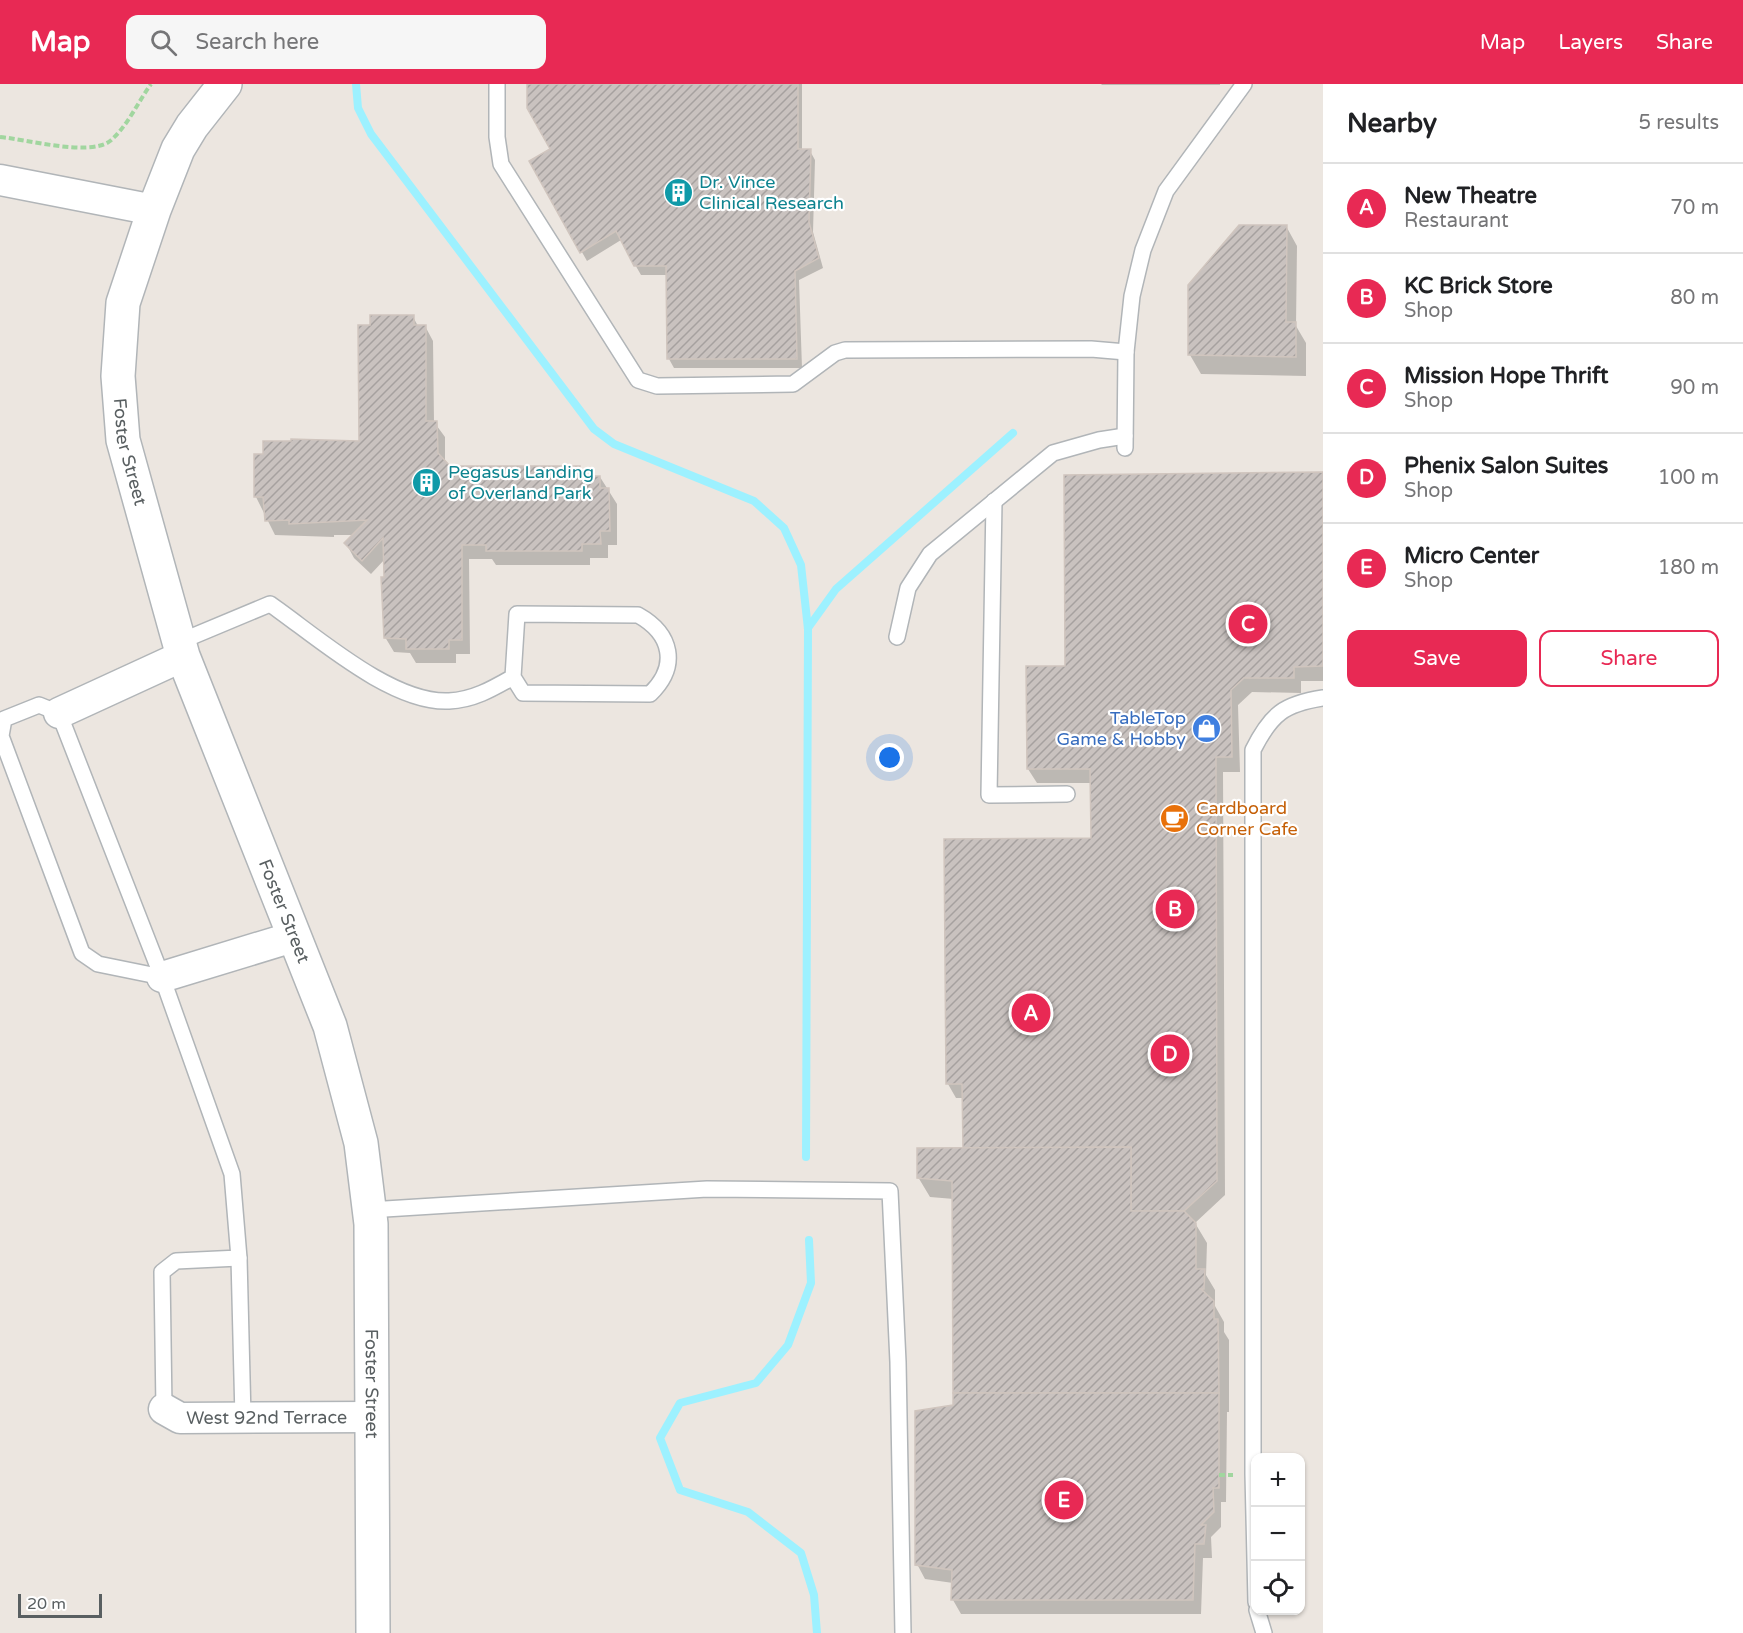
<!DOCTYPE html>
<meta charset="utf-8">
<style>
:root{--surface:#fff;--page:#f6f6f6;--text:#202124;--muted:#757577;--line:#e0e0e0;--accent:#e82954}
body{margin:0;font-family:"Varela Round",sans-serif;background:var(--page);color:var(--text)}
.controls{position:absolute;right:18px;bottom:18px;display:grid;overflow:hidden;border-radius:12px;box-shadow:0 2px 4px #0004}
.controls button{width:54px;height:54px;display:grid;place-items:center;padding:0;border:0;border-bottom:2px solid var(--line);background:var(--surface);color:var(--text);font:30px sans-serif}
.scale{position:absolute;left:18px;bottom:15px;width:84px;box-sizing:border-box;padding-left:6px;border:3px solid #595f61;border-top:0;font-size:16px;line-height:21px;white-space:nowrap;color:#595f61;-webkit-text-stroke:4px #fff;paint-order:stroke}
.you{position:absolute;left:890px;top:674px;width:21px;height:21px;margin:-15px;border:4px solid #fff;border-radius:50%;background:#1a73e8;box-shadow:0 0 0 9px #1a73e833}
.badge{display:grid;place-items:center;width:39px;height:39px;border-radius:50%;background:var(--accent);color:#fff;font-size:20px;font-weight:700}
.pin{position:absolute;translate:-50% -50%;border:3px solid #fff;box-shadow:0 2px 6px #0006}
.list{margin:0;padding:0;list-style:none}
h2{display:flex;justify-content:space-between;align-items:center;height:78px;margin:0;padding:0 24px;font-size:26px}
h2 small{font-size:20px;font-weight:400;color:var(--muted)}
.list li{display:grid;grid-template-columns:39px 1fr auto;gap:18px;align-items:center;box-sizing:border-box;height:90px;padding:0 24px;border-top:2px solid var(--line)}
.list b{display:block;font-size:22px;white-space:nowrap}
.list p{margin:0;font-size:20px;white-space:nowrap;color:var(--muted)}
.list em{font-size:20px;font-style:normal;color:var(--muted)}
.actions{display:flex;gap:12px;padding:18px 24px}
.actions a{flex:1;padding:14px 0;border:2px solid var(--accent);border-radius:12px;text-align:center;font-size:21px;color:var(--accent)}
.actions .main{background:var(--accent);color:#fff}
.icon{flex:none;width:33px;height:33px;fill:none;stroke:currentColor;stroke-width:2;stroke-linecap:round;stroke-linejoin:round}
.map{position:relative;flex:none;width:1323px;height:1549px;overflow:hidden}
header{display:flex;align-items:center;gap:36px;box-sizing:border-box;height:84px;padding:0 30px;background:var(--accent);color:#fff}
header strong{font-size:28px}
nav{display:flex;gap:33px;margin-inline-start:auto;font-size:21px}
.search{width:420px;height:54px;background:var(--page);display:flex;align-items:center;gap:15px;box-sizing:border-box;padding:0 21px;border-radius:12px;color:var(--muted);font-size:22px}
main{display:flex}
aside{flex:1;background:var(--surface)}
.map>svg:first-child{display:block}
</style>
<header>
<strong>Map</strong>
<div class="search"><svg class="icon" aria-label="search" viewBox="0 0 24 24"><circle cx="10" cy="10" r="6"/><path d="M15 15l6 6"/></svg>Search here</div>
<nav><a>Map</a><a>Layers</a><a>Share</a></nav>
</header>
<main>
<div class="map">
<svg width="1323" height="1549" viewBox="0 0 1323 1549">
<defs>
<pattern id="building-hatch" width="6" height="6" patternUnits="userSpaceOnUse" patternTransform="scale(1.5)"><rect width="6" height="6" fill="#c9c2bf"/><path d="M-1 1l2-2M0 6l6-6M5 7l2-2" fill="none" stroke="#a6a19f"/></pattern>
</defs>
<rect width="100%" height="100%" fill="#ece6e0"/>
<g fill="#0003">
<path d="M529,0h273v67h8l5,9 -2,72 10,36 -24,12 3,88h-128l-5,-9 -1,-84h-27l-20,-35 -34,21 -56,-99 21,-13z"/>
<path d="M1101,0h119v1h-118z"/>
<path d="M1286,142l11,20 -1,80 10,17v33l-105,-2 -11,-19z"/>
<path d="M413,233l5,9h7l8,15 1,81 11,15v26l5,5 129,-1 6,10h15l17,27v41h-9v13h-18v7h-94l-4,-6h-23l1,95h-14v9h-40l-6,-10 -16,-1 -9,-15v-78l-14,15 -17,-16 -8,-15 8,-8h-20v2l-59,-2 -19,-38 104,-54 12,-117z"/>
<path d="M1323,390v207h-22v12l-49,-1 -14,13 2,67h-17l2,423 -30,28 12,20 -1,32 9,15v16l9,16v10l5,8v72h-2l-1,90h-5v25l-10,10 1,21h-9l-2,56h-240l-8,-14v-17l-28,-4 -8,-15 37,-157v-208l-24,-2 -12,-20 47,-28 -1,-51h-8l-8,-14 144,-245v-56h-55l-9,-14 39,-101z"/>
</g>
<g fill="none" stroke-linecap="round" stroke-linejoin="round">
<g stroke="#9df1ff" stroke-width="8">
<path d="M356,0l2,24 13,26 223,295 20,15 140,57 30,27 17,37 7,64 -2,528"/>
<path d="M808,544l28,-39 177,-156"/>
<path d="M809,1156l2,43 -23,62 -32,38 -76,20 -20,35 20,52 68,22 53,41 13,42 3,38"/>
</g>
</g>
<g fill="url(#building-hatch)" stroke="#d0c5be" stroke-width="1.5">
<path d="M527,0h271v65h13l-2,73 10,36 -24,13 2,88h-130l-1,-93h-32l-18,-35 -36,22 -51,-92 21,-12 -23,-41z"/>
<path d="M1239,141h48l-1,97h10v35l-108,-2v-70z"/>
<path d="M370,231h44v10h12v96h11l1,32 12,13h130v10h20v12h9l1,43h-10l1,13h-19v7h-96v-6h-24v95h-13v9h-43v-10l-22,-1 -3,-61h3l-1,-39 -21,23 -18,-18 23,-23 -78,4v-4l-24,1 -2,-24h-9v-43h9v-13h28v-2l68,2 -1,-116h12z"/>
<path d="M1323,388v194l-29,1v11h-50l-13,12 1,67h-16l1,424 -33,30h-53v-64l-168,2 -1,-65h-16l-2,-245 147,-1 -1,-69h-63l-1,-103h39l-1,-191z"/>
<path d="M1131,1063v64h53l12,12v46h9l-1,20h-3l13,12v18h4l1,74h-266l-1,-212 -35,-3v-30z"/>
<path d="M953,1309h266v95h-6l1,24 -13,13h5l-2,19h-9l-2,56h-242l1,-30 -37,-5v-154l38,-6z"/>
</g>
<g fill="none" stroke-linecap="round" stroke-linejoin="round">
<defs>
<g id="service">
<path d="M497,0v53l4,27 137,216 19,6 136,-2 42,-31 10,-3 246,-1 35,3"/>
<path d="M1125,364l1,-96 6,-56 11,-46 23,-59 78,-107"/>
<path d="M994,417l-5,294 78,-1"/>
<path d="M897,553l11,-49 22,-34 123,-101 46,-13 26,-4"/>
<path d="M179,558l91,-38c46,32 122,100 179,97 24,-1 43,-12 64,-24l4,-63 121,1c34,19 41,51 12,79l-127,-1 -10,-16"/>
<path d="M162,893l-64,-13 -16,-11 -81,-217 3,-17 35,-14 20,8 103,264 70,197 7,84 -63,3 -14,11 2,137"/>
<path d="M369,1126l338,-21 183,2 8,171 5,271"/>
<path d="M239,1174l4,160"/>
<path d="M1256,1518l-3,-128v-724c18,-36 31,-46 70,-52"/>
<path d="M1257,1526l7,23"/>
</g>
<g id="minor">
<path d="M0,96l154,30"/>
<path d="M59,629l124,-57"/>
<path d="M162,893l131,-40"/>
<path id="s1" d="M164,1325l16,9 191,-1"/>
</g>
<g id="tertiary">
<path id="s2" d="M225,0l-33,42 -14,23 -24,61 -31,93 -5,73 5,64 60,216 147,370 31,117 10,81 2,409"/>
</g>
</defs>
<use href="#service" stroke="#b1b5b8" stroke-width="18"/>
<use href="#minor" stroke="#b1b5b8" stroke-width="33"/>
<use href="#tertiary" stroke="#b1b5b8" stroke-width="36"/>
<g stroke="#a1d69f" stroke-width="4" stroke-dasharray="6 3" stroke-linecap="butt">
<path d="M0,53c25,2 90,20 110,4 17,-14 28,-39 41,-57"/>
<path d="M1219,1391h14"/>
</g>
<use href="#service" stroke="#fff" stroke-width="15"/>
<use href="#minor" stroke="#fff" stroke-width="30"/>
<use href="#tertiary" stroke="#fff" stroke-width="33"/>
</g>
<defs>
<symbol id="building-disc" viewBox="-11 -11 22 22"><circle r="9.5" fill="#0f9aa8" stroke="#fff"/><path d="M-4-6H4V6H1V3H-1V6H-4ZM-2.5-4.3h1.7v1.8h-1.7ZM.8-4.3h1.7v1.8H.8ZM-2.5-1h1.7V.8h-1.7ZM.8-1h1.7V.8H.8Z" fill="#fff"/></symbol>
<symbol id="shop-disc" viewBox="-11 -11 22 22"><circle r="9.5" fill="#3f7fe0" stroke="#fff"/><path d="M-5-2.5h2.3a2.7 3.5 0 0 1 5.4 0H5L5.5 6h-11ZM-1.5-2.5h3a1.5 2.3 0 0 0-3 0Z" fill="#fff"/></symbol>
<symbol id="cafe-disc" viewBox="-11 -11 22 22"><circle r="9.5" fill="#e8710a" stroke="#fff"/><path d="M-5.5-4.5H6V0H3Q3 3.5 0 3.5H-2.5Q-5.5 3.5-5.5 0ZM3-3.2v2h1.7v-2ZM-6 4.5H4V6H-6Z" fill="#fff"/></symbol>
</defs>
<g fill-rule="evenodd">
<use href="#building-disc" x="662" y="92" width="33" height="33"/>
<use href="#building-disc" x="410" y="382" width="33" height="33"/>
<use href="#shop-disc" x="1190" y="628" width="33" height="33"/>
<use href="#cafe-disc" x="1158" y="718" width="33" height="33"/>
</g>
<g text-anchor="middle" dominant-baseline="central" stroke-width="4.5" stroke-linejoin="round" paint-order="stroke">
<g font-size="18" fill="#0d838f" stroke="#fff" text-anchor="start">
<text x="699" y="98">Dr. Vince<tspan x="699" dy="21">Clinical Research</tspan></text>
<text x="448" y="388">Pegasus Landing<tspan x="448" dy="21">of Overland Park</tspan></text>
</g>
<g font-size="18" fill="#595f61" stroke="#fff">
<text stroke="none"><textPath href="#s2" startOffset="394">Foster Street</textPath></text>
<text stroke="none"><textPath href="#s2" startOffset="880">Foster Street</textPath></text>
<text stroke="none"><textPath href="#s2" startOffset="1366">Foster Street</textPath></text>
<text stroke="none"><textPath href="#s1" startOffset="105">West 92nd Terrace</textPath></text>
</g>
<g font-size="18" fill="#366cbe" stroke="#fff" text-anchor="end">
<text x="1186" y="634">TableTop<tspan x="1186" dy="21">Game &amp; Hobby</tspan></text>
</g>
<g font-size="18" fill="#c56008" stroke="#fff" text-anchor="start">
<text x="1196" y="724">Cardboard<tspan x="1196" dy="21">Corner Cafe</tspan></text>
</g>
</g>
</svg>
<div class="controls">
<button>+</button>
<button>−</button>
<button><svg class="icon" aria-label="locate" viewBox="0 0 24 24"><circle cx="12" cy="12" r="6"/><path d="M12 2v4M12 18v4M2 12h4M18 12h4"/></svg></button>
</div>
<div class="scale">20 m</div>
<div class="you"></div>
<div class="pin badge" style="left:1031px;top:929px">A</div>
<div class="pin badge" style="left:1175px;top:825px">B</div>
<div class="pin badge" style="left:1248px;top:540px">C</div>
<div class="pin badge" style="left:1170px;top:970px">D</div>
<div class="pin badge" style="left:1064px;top:1416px">E</div>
</div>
<aside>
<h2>Nearby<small>5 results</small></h2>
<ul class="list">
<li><span class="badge">A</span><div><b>New Theatre</b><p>Restaurant</p></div><em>70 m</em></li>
<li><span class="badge">B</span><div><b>KC Brick Store</b><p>Shop</p></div><em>80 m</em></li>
<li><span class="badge">C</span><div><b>Mission Hope Thrift</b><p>Shop</p></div><em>90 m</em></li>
<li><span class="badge">D</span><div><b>Phenix Salon Suites</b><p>Shop</p></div><em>100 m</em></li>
<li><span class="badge">E</span><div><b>Micro Center</b><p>Shop</p></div><em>180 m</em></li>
</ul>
<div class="actions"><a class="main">Save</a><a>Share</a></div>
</aside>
</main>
